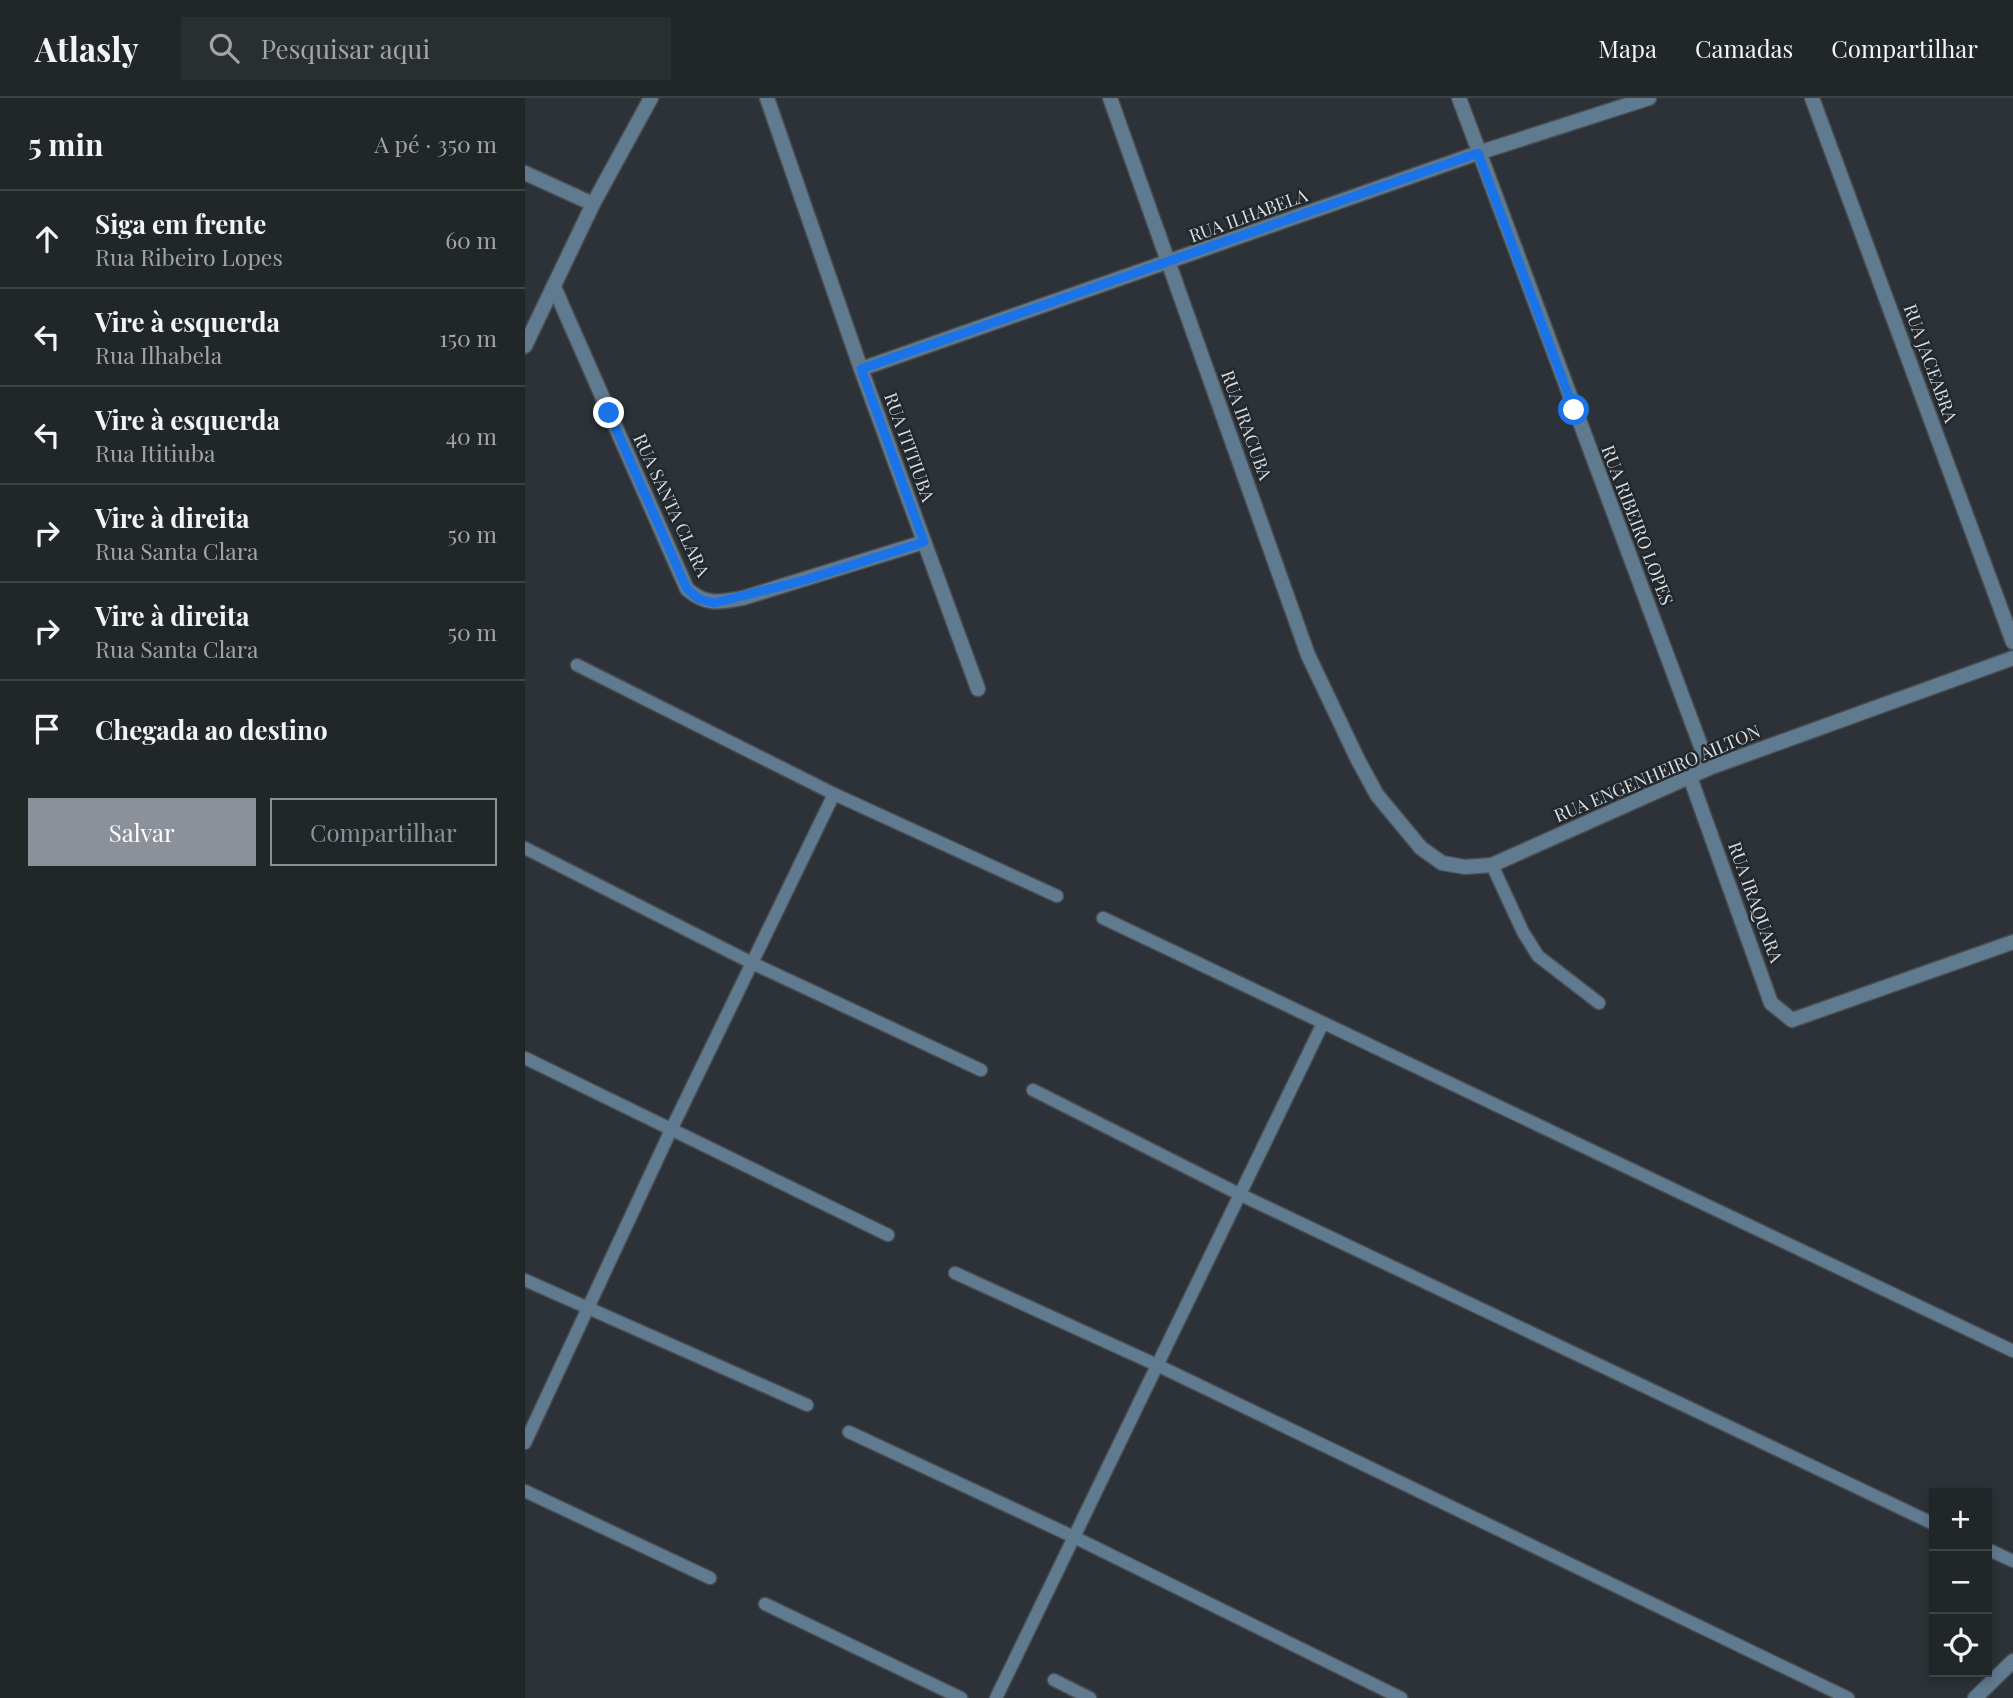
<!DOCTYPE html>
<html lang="pt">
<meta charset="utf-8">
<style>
:root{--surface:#212629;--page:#292e31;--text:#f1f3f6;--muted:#a2a5a8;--line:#3e4346;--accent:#8c9099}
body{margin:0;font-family:"Playfair Display",serif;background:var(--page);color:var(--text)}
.controls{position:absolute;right:21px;bottom:21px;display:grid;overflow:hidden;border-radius:0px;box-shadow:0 4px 10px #0003}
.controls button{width:63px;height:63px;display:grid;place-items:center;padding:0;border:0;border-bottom:2px solid var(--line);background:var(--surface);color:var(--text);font:35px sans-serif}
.stop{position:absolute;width:21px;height:21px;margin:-16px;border:5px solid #1a73e8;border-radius:50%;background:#fff}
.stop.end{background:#1a73e8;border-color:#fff;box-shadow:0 2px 7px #0008}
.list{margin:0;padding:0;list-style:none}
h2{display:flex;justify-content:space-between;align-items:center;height:91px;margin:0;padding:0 28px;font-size:30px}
h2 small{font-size:23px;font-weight:400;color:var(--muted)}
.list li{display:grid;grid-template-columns:46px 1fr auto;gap:21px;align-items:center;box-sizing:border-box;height:98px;padding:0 28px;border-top:2px solid var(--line)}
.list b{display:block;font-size:26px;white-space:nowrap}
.list p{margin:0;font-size:23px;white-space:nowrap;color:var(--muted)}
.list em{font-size:23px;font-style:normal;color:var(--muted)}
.actions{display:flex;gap:14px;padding:21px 28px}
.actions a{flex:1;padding:16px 0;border:2px solid var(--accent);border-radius:0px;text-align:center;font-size:24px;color:var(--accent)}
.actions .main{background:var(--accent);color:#fff}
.icon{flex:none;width:38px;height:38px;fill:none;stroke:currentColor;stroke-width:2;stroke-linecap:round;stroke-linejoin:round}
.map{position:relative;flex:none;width:1488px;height:1600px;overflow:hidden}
header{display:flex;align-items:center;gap:42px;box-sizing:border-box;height:98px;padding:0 35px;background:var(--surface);border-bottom:2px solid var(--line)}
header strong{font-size:33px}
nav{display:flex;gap:38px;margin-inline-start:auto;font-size:24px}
.search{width:490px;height:63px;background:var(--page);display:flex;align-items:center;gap:18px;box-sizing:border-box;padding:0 24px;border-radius:0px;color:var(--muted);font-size:26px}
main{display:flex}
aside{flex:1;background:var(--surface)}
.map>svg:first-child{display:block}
</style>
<header>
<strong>Atlasly</strong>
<div class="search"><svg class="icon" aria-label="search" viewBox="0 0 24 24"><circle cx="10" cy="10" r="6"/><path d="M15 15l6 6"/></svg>Pesquisar aqui</div>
<nav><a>Mapa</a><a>Camadas</a><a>Compartilhar</a></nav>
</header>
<main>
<aside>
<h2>5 min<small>A pé · 350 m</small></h2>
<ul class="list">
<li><svg class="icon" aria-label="ahead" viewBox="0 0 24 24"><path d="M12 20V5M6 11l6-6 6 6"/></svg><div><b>Siga em frente</b><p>Rua Ribeiro Lopes</p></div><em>60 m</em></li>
<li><svg class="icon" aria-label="left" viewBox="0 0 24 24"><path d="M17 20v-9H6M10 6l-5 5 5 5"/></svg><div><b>Vire à esquerda</b><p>Rua Ilhabela</p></div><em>150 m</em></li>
<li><svg class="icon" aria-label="left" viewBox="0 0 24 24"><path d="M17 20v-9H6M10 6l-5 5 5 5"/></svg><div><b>Vire à esquerda</b><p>Rua Ititiuba</p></div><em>40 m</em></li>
<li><svg class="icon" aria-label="right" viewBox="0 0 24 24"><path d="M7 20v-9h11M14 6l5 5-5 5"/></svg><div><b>Vire à direita</b><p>Rua Santa Clara</p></div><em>50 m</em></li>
<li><svg class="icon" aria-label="right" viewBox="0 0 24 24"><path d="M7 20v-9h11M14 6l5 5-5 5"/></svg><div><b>Vire à direita</b><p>Rua Santa Clara</p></div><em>50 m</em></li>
<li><svg class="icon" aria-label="arrive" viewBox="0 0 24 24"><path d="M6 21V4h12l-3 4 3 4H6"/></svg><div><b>Chegada ao destino</b></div></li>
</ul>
<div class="actions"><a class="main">Salvar</a><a>Compartilhar</a></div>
</aside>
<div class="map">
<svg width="1488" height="1600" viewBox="0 0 1488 1600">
<rect width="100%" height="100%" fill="#2c3237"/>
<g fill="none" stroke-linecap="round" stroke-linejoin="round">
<defs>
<g id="service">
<path d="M52,567l257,129 223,102"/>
<path d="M0,750l229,116 227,106"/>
<path d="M967,767l31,67 15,24 61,47"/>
<path d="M578,820l910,433"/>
<path d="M0,960l363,177"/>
<path d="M508,992l206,104 695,330"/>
<path d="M430,1175l204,93 689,332"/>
<path d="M0,1182l282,125"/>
<path d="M324,1334l225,105 327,161"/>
<path d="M0,1345l146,-313 163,-336"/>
<path d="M0,1393l185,87"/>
<path d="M1462,1451l26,12"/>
<path d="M240,1506l196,94"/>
<path d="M529,1582l36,18"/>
<path d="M471,1600l327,-675"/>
</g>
<g id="minor">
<path d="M242,0l94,271 117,320"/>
<path d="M585,0l198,557 50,105 19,35 44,53 21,15 23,4 27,-2 217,-97 304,-110"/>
<path d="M934,0l250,670"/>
<path d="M1287,0l201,544"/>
<path d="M0,75l68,31"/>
<path d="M29,189l133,302c19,17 33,13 56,9l181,-56"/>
<path d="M0,248l68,-142 58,-106"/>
<path d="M336,271l617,-216 171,-55"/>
<path d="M1165,679l81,226 21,17 221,-78"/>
<path d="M1450,1600l38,-37"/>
</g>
</defs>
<use href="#service" stroke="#484e52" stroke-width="15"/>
<use href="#minor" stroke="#484e52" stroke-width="17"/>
<use href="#service" stroke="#607a90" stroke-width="12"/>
<use href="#minor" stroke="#607a90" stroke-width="14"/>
</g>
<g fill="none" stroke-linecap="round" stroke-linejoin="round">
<path stroke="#1a73e8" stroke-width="9" d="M84,315l78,176 12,10 15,4 91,-23 119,-38 -63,-173 617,-216 96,257"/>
</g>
<g text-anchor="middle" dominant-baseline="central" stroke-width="5" stroke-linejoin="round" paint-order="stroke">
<g font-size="18" fill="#dadee1" stroke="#22282d">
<text transform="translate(723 117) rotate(-20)">RUA ILHABELA</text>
<text transform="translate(1406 265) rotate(70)">RUA JACEABRA</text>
<text transform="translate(722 327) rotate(70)">RUA IRACUBA</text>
<text transform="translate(385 349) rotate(70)">RUA ITITIUBA</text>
<text transform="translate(147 407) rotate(65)">RUA SANTA CLARA</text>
<text transform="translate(1113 427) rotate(69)">RUA RIBEIRO LOPES</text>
<text transform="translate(1132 675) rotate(-23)">RUA ENGENHEIRO AILTON</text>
<text transform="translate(1231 804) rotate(70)">RUA IRAQUARA</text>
</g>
</g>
</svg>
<div class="controls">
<button>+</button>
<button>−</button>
<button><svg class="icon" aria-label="locate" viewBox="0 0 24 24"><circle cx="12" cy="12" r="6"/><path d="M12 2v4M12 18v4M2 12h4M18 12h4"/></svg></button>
</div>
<div class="stop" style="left:1049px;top:312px"></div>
<div class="stop end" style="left:84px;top:315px"></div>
</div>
</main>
